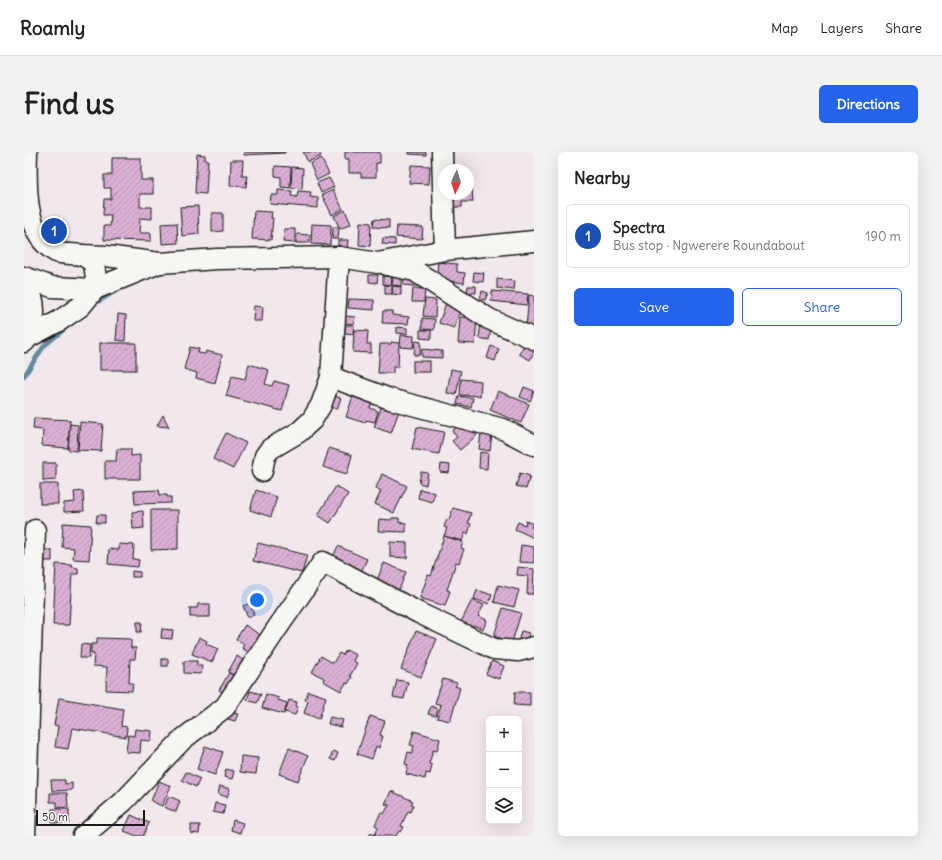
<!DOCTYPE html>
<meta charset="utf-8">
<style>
:root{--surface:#fff;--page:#f2f2f2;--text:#202124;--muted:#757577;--line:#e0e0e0;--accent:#2563eb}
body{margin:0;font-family:Delius,sans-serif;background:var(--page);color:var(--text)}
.controls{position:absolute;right:12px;bottom:12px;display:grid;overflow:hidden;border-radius:6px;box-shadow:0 4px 16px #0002}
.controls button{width:36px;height:36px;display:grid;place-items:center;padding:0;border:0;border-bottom:1px solid var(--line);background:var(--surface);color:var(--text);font:20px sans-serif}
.compass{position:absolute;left:414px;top:12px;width:36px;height:36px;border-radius:50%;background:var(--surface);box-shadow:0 4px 16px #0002;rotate:184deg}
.scale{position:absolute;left:12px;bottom:10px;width:109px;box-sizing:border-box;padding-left:4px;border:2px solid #1c1c1c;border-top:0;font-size:11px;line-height:14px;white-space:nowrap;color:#1c1c1c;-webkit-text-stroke:3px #f6f6f2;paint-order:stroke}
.you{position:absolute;left:233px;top:448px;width:14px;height:14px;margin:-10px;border:3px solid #fff;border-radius:50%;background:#1a73e8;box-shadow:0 0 0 6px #1a73e833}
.badge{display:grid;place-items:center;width:26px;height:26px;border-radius:50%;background:var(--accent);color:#fff;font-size:13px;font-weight:700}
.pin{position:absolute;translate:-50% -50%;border:2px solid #fff;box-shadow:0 1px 4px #0006}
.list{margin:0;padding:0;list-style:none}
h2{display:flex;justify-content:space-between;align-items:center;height:52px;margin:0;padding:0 16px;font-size:17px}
h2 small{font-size:13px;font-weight:400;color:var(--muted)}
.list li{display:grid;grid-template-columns:26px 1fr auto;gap:12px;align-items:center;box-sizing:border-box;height:64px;margin:0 8px 8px;padding:0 8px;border:1px solid var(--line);border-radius:6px}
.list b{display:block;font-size:15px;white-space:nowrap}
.list p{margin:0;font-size:13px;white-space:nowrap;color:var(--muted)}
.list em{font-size:13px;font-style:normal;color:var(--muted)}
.actions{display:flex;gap:8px;padding:12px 16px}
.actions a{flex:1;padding:9px 0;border:1px solid var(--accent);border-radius:6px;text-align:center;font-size:14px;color:var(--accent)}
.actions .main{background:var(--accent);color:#fff}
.icon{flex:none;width:22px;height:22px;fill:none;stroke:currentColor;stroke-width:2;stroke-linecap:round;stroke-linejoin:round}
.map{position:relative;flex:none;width:510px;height:684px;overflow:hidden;border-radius:6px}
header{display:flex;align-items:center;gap:24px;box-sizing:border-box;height:56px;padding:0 20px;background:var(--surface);border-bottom:1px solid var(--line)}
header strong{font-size:19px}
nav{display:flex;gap:22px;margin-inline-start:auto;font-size:14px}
.intro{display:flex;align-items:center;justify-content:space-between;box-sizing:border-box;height:96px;padding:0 24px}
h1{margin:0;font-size:28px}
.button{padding:10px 18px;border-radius:6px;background:var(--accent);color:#fff;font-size:14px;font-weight:700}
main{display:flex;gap:24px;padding:0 24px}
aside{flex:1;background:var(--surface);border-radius:6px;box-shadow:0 4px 16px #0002}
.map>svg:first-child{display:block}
</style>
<header>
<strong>Roamly</strong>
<nav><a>Map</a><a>Layers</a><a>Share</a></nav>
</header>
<div class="intro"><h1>Find us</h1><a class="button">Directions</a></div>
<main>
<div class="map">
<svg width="510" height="684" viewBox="0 0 510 684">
<defs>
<pattern id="building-hatch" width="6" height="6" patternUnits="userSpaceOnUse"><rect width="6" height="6" fill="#daafd4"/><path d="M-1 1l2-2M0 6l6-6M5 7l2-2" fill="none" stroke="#ba96b5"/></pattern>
</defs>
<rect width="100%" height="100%" fill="#f0e8ec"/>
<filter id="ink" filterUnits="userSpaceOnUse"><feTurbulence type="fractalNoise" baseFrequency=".025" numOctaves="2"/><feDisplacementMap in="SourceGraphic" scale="8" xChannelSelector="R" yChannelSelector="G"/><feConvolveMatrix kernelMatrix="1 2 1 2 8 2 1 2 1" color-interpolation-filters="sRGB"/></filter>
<g filter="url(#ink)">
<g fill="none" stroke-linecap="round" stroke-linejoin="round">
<g stroke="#62899d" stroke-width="4.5">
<path d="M70,152l25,-15"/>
<path d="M0,224l20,-30 23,-19"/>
</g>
</g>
<g fill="url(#building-hatch)" stroke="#1c1c1c">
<path d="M220,0h41v1l-41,2z"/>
<path d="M279,0h16l2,4 -13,6z"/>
<path d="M321,0h35v11h-4v14h-15v-4h-12v-14h-4z"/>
<path d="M385,0h17v3l-17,-1z"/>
<path d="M173,2l8,1v5h3l-2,34 -11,-1z"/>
<path d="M88,6h29v22h12v14h-13v13h12v12l-12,-1 -1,15h12v8l-47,-1v-14h6l1,-11h-8l1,-16h7v-11h-7v-13h8z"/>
<path d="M297,6l8,16 -12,6 -7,-16z"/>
<path d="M207,8h12l-1,16h5l-1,11 -16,-1z"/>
<path d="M387,13l19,1 -1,18 -20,-1z"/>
<path d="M251,14l16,1 -1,21 -9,-1v-10l-6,-1z"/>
<path d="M268,15l11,1 -1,21 -11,-1z"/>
<path d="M305,26l5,9 -13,6 -4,-10z"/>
<path d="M444,28l1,9h3l1,13h-11v5h-10v-13h16z"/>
<path d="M254,38l14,1 -1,5 6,1 1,-6 13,1 -1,5 8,1v10l-48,-4 1,-9h7z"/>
<path d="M309,38l10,19 -11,6 -10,-20z"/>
<path d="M174,54l1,28 -17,2 -2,-29z"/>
<path d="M321,58l6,14 -11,5 -6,-13z"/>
<path d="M230,59l18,1 -1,6h2l-2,22 -19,-1z"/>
<path d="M188,61h11v18l-11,1z"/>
<path d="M350,67l15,1v8l-16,-1z"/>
<path d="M336,70l11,1 -1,23 -11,-1z"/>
<path d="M153,71l1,20 -16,1 -1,-20z"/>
<path d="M288,72l19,1 -1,20 -19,-1z"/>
<path d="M373,74l26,1 -1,12 -26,-2z"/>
<path d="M309,75h6l-1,12h-6z"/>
<path d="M260,77h11v14l-12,-1z"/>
<path d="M273,82l13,1 -1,8h-13z"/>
<path d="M359,86l12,1v6l-13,-1z"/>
<path d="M314,88h10l-1,10h-9z"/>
<path d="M414,110l19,2v8l8,1 -1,10 -28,-4z"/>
<path d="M450,120l10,1 -1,9 -10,-1z"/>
<path d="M345,123h9l-1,8 -8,-1z"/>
<path d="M359,124l9,1 -1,8 -8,-1z"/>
<path d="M369,125h8v9l-9,-1z"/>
<path d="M379,127l23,1 -1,7 -22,-2z"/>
<path d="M473,127l18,2 -1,9 -17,-2z"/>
<path d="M361,133l7,1v8h-7z"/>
<path d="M369,134l8,1v8l-9,-1z"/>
<path d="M444,134h8v7l-9,-1z"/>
<path d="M389,136l12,1 -1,13h-12z"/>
<path d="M458,139l6,2 -3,7 -5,-1z"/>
<path d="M468,139l36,3 -1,11 -36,-4z"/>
<path d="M505,143l5,1v32h-8z"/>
<path d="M325,147l25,1v10l-26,-2z"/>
<path d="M401,147l11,1 -1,17 -12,-1z"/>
<path d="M422,151l15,5 -7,20 -15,-5z"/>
<path d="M230,154l9,1 -1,14h-9z"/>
<path d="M359,159h9v4l17,2 -1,7 -26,-1z"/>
<path d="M94,162l8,1 -1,26 -9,-1z"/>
<path d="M321,164l10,1 -1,7 -10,-1z"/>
<path d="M436,165l17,1 -2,26 -17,-1z"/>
<path d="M398,166l13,1 -1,11 -12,-1z"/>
<path d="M457,171l11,1 -3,16 -10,-2z"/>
<path d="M321,173h9l-1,9 -8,-1z"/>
<path d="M373,175l10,1v6l-10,-1z"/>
<path d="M330,178l14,1 -1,13h4v9l-18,-1z"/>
<path d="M396,178h11v9l-11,-1z"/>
<path d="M377,183l13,1 -1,12 -13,-1z"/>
<path d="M391,189l6,1 -1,13h-6z"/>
<path d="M367,190l8,1 -1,24h-5v6h-15l2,-29h11z"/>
<path d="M502,190l8,4v5l-4,9 -11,-6z"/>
<rect x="76" y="191" width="36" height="27"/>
<path d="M467,194l8,3 -4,12 -8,-3z"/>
<path d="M166,195l9,2 -1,4 7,1 1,-3 16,4 -7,28 -19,-5 1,-5 -13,-4z"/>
<path d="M398,197l20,2v7l-20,-1z"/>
<rect x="389" y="209" width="17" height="11"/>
<path d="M225,212l20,6 -4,14 7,2 2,-5 15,4 -7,26 -56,-15 6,-20 13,3z"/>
<path d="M427,217l10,2 -5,24 -9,-2z"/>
<path d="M437,227l20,2 -1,15 -20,-1z"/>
<path d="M500,235l10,4 -4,10 -10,-4z"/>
<path d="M474,239l31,13 -8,19 -31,-13z"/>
<path d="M303,242l14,4 -4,11 -13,-4z"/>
<path d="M329,244l19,6 -2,6 8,3 -3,11 -9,-2 -1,3 -19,-6z"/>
<path d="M435,244l14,2 -2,9 -14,-3z"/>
<path d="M358,253l17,6 -8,22 -17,-6z"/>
<path d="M139,263l6,12 -12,-1z"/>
<path d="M10,266l36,2 -2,28 -26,-2 1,-16 -10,-1z"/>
<path d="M440,269l13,14 -17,15 -8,-9 5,-4 -5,-6z"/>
<path d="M56,270l23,2 -2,27 -23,-1z"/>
<path d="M46,272l8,1 -1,26 -9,-1z"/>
<path d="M393,275l27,5 -5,22 -27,-5z"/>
<path d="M202,281l20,10 -13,26 -20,-10z"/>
<path d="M457,281l11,1 -2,17 -11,-2z"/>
<path d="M305,296l23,7 -5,19 -24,-7z"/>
<path d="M93,297h14v7l9,-1v24h-35v-18h11z"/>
<path d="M456,300l8,1 -1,16 -8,-1z"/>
<path d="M19,311h13v17l-13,1z"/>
<path d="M417,312l9,1 -1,8 -9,-1z"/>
<path d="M397,320l7,1 -2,12 -7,-2z"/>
<path d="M496,321l10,3 -4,13 -10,-3z"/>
<path d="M358,322l25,12 -13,27 -19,-9 6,-13 -5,-3z"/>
<rect x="16" y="332" width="18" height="20"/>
<path d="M312,334l12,8 -18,29 -12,-8z"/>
<path d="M396,337l15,4 -3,9 -14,-4z"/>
<path d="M135,338l1,5h7v2h4v6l-36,1 -1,-13z"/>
<path d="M232,338l21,7 -6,20 -21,-7z"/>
<path d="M59,339l1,20 -20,1v-9l11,-1 -1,-10z"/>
<path d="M429,356l18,5 -3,10 3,1 -3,10 -3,-1 -3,8 -18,-5 3,-8 -3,-1 3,-8 2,1z"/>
<path d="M127,358h27v39l-27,1z"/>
<path d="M119,359l1,17 -11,1 -1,-17z"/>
<path d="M73,363h8v8h-9z"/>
<path d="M368,366h7v4l7,1v9l-28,-1 1,-12 12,1z"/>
<path d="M502,369l7,3 -2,3 3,2v9l-19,-9 3,-7 7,3z"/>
<path d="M39,371l28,2 -2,35 -16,-1 1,-11 -12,-1z"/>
<path d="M420,384l19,6 -2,6 3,1 -5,14 -3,-1 -9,28 3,1 -5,15 -25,-8 8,-23 3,1z"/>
<path d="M366,390l17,1v15l-17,-1z"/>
<path d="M234,391l49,12 -5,18 -49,-12z"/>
<path d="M95,392l15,1 -1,14 6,1 -1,7 -30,-3 1,-15 10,1z"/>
<path d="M497,393l13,2v16l-15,-1z"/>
<path d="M314,394l29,13 -6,13 -29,-13z"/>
<path d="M20,398h8v11h-9z"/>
<path d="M360,411l22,9 -7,18 -22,-10z"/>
<path d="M32,412l16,1v2l6,1v6h-6l-3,51h-16z"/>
<path d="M494,415l16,2 -1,25h-6l1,-18 -11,-1z"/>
<path d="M108,419l8,1v5h-8z"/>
<path d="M474,433l21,5 -5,17 -20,-5z"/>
<path d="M453,438l15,5 -3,9 -15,-5z"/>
<path d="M448,448l12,5 -6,11 9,4 -4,9 -10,-4 -1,2 -11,-5z"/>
<path d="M226,451l4,12 -6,3 -5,-12z"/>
<path d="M174,452h12v13h-20v-9h7z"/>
<path d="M479,456l18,5 -9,29 -18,-6z"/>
<path d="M113,470h5l-1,10h-4z"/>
<path d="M221,473l18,12 -12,17 -9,-6 2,-4 -8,-5z"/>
<path d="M138,477l11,1 -1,9 -11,-1z"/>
<path d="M392,479l21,8 -16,38 -20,-8z"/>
<path d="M497,479l8,2 -4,15 -8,-2z"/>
<path d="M175,485l8,4 -1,3 12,5 -6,13 -20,-8z"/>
<path d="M73,486l34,1v9h5l-1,11h-5l-1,24h4l-1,8 -26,-1 1,-23 -14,-1 1,-12h-3v-10h6z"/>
<path d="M57,492l9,1 -1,13h-9z"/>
<path d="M322,498l10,5 -3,6 4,2 -7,13 2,1 -4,7 -2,-1 -5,8 -18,-10 1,-3 -12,-6 9,-16 12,7 6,-10 4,2z"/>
<path d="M213,504l9,6 -9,15 -9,-5z"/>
<rect x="138" y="507" width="6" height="7"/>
<path d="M160,509h13v5h5l-1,8 -17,-1z"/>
<path d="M468,509l12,5 -5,13 -13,-5z"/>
<path d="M205,521l9,5 -10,17 -9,-5z"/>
<path d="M419,527l14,4 -2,3 5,2 -10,33 -13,-3 4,-13 -6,-2z"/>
<path d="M373,528l11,2 -4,17 -11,-2z"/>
<path d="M226,539l11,3 -4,9 -10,-3z"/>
<path d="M284,539l18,6 -7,22 -15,-6 4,-12 -3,-1z"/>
<path d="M491,540h15v14l-16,-1z"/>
<path d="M242,542l13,4 -1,2 9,3 -3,11 -22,-6z"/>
<path d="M35,546l64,11 -2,17 6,1 -1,10 -54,-9 -4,21 -13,-2 3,-21 -4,-1z"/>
<path d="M265,548l8,2 -1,4 2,1 -3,8 -10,-3z"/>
<path d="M407,554l7,3 -2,7 -8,-2z"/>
<path d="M206,560l8,2 -3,7 -7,-2z"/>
<path d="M346,564l15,5 -5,14 3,1 -4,12 -3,-2 -4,13 -15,-5z"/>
<path d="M306,565l13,3 -2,7 -13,-3z"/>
<path d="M111,577l17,2 -1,10 -10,-1 -1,13 -14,-1 2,-17 6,1z"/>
<path d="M390,579l26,8 -3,12 -4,-1 -4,14 3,1 -2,9 -4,-1 -1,6 -19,-5 2,-9 -3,-1 3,-12 4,1 2,-7 -4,-1z"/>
<path d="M181,594l18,6 -8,23 -18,-6z"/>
<path d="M265,596l19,8 -10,25 -19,-7z"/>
<path d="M309,599l5,2 -3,8 -5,-2z"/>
<path d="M217,604l17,2 -2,16 -16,-2z"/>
<path d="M202,617l8,2 -2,8 -8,-2z"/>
<path d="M162,620l14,7 -4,8 -14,-7z"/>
<path d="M27,628h14v4l7,-1v7l-20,1z"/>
<path d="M135,629l12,5 -9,20 -11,-5z"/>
<path d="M196,634l10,3 -3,8 -9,-3z"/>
<path d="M367,639l22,10 -2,3 3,1 -3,7 -3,-1 -7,15 3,1 -3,5 -2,-1 -3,5h-27l2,-3 4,2 3,-8 -3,-2 6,-13 3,2 5,-9 -4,-1z"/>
<path d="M26,641h17l1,14 -11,1v-6h-7z"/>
<path d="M145,644l11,5 -4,11 -12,-5z"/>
<path d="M191,651l10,2 -2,9 -10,-2z"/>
<rect x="28" y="657" width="17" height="14"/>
<path d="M107,663l18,8 -6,13h-6l-13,-5z"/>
<path d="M209,668l10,3 -3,10 -9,-3z"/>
<path d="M167,673h9l-1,9 -8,-1z"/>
</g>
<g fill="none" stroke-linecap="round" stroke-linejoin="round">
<defs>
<g id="minor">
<path d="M418,0l3,98"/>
<path d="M57,103l25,1 54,7 57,-4 122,-2 39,6 67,-13 89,-9"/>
<path d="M363,113l28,6 74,48 45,20"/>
<path d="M0,125l28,10 43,2 64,-26"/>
<path d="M1,187l34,-18 22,-15 14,-17 1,-11 -2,-15c-4,-3 -9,-7 -13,-8 -8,-2 -17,0 -25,-3 -32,-18 -30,-65 -29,-100"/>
<path d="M307,225l59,22 113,30 31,16"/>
<path d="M238,319l3,-15 5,-7 29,-17 13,-12 9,-15 10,-28 8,-120"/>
<path d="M1,684l10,-306"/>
<path d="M59,684l40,-34 60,-63 42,-32 53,-80 45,-65 96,51 75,36 24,2 16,-4"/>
</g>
<path id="major" d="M0,132c13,16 11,40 0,57"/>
</defs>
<use href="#minor" stroke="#1c1c1c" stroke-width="23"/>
<use href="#major" stroke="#1c1c1c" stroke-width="25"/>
<use href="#minor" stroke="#f6f6f2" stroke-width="20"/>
<use href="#major" stroke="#f6f6f2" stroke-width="22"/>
</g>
</g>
</svg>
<div class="controls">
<button>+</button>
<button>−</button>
<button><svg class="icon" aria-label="layers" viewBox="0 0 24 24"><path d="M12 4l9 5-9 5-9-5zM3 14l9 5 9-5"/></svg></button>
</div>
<svg class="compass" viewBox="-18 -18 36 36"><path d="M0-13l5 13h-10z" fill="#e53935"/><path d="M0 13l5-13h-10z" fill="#757577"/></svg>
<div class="scale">50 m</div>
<div class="you"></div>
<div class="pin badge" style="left:30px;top:79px;background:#1a4fb4">1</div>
</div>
<aside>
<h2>Nearby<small></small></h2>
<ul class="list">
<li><span class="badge" style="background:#1a4fb4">1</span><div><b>Spectra</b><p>Bus stop · Ngwerere Roundabout</p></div><em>190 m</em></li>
</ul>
<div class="actions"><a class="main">Save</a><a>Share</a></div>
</aside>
</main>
